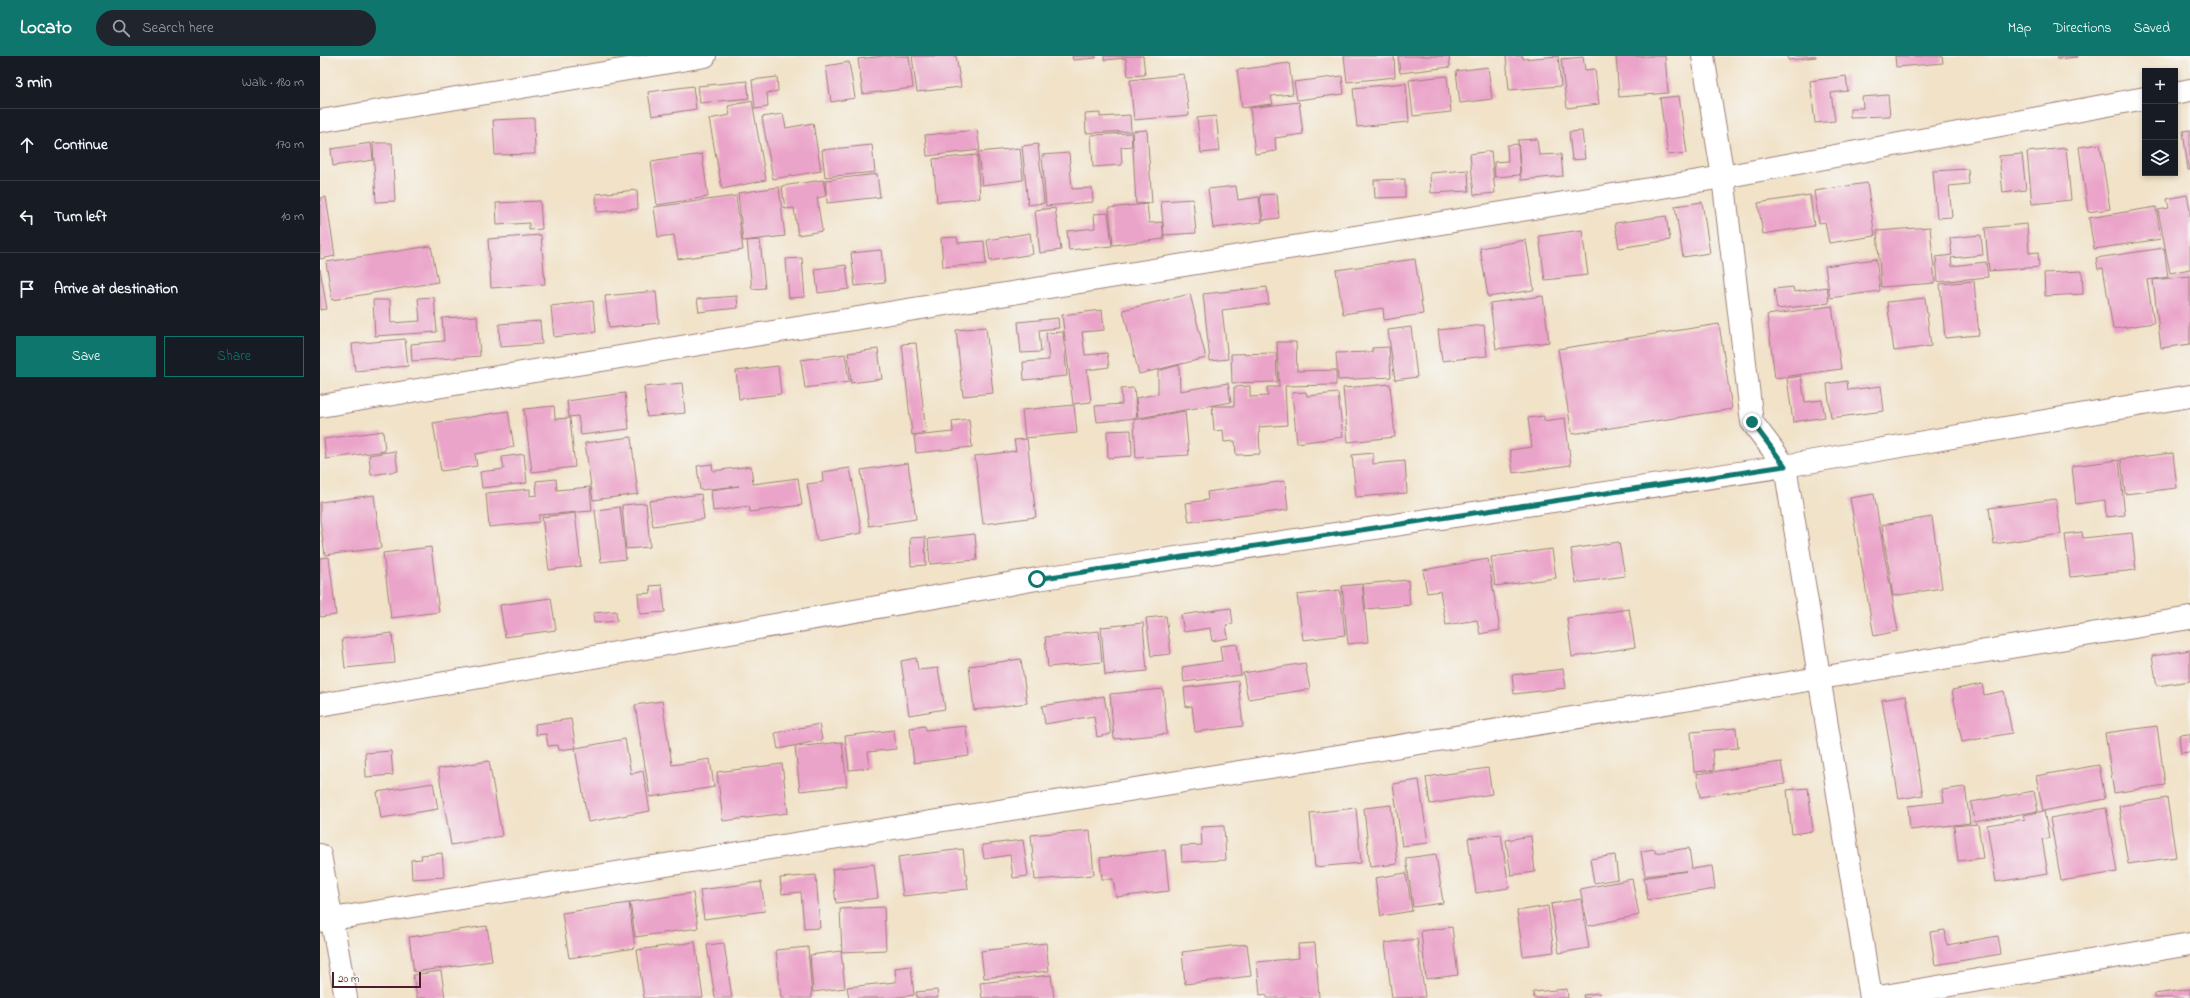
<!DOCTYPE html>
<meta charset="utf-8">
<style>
:root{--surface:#171b24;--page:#20242c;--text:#f1f3f6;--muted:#9ea1a6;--line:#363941;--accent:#0f766e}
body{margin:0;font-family:"Indie Flower",sans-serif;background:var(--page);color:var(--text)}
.controls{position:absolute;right:12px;top:12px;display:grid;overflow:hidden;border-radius:0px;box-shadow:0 2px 6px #0003}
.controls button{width:36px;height:36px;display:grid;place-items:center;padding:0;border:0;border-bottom:1px solid var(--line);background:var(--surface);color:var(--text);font:20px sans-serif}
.scale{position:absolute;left:12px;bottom:10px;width:89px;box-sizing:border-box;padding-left:4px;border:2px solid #4a1f2b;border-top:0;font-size:11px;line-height:14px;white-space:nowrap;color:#4a1f2b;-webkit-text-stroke:3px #f6f6f2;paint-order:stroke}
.stop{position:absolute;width:12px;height:12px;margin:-9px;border:3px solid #0f766e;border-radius:50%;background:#fff}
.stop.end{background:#0f766e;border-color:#fff;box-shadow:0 1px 4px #0008}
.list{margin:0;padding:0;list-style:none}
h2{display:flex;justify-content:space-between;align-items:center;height:52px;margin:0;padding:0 16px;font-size:17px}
h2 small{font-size:13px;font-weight:400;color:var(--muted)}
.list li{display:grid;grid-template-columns:26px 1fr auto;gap:12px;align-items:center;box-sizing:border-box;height:72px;padding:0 16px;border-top:1px solid var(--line)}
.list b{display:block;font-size:15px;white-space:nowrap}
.list em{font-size:13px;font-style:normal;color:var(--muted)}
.actions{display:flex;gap:8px;padding:12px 16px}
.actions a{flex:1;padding:9px 0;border:1px solid var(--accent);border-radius:0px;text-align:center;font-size:14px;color:var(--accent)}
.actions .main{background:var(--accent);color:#fff}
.icon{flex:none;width:22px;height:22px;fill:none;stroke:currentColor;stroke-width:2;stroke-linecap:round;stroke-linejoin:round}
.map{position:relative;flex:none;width:1870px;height:942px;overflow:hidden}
header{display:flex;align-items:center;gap:24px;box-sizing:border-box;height:56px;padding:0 20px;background:var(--accent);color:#fff}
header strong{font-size:19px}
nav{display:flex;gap:22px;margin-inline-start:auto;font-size:14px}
.search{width:280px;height:36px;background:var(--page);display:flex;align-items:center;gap:10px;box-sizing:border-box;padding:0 14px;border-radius:22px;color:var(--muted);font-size:15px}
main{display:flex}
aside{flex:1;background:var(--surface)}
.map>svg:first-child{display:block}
</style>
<header>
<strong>Locato</strong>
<div class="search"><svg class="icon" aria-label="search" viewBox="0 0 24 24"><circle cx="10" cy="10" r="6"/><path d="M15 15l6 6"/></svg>Search here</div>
<nav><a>Map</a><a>Directions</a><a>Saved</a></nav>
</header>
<main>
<aside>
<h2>3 min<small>Walk · 180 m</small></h2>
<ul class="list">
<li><svg class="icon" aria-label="ahead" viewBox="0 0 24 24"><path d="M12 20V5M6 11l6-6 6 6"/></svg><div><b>Continue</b></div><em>170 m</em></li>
<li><svg class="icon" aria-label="left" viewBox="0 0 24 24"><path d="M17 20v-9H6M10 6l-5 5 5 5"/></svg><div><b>Turn left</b></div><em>10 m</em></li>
<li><svg class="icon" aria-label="arrive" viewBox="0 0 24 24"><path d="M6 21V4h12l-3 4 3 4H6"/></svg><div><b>Arrive at destination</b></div></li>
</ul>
<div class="actions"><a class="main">Save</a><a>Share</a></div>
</aside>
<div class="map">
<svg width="1870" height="942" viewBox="0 0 1870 942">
<rect width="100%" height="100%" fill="#f6f6f2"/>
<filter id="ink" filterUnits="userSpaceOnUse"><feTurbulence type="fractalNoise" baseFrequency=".025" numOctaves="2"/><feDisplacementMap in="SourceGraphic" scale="8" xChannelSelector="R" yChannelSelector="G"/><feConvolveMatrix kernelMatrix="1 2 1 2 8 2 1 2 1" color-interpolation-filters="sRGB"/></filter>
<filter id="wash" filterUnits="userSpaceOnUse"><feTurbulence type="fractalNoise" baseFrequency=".012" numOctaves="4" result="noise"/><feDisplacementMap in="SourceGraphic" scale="16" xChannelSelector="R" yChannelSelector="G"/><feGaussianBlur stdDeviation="0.9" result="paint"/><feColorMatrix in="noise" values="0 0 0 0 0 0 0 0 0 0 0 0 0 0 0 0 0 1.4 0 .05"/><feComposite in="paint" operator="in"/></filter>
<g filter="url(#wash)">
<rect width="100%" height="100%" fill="#f1e2c8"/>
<g id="blocks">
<g fill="#eba4c9">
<path d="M564,0h25l4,32 -50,6 -5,-35z"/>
<path d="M592,0h44l5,31 -44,5z"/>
<path d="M752,0h24v2l-23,2z"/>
<path d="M784,0h39l2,19 -17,1 -2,-18 -22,2z"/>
<path d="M1024,0h50l1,21 -48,5z"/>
<path d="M1078,0h51l1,11 -50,6z"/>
<path d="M1186,0h17v3l35,-3 3,30 -52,4z"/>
<path d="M1296,0h49l3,37 -49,4z"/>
<path d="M1468,0h28v1l-28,3z"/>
<path d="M1575,0h47l1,7 -47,4z"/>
<path d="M1737,0h21v1l-21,2z"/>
<path d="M1263,1l2,13 10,-1 4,35 -32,4 -6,-49z"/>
<path d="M529,6l6,36 -24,4 -5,-36z"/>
<path d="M969,7l4,31 -22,2 2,8 -31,4 -5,-38z"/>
<path d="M1168,11l4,32 -32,4 -4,-32z"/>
<path d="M864,18l5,41 -55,5 -4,-40z"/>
<path d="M1022,20l2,18 -47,6 -3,-18z"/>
<path d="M1127,20l4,36 -38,4 -4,-36z"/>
<path d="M1526,20l2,15 -17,2 4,28 -20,2 -5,-42z"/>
<path d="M457,21l1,14 -11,2 1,14 -13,2 -3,-29z"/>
<path d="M427,25l2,17 -49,5 -2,-17z"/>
<path d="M1086,27l3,39 -52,5 -4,-39z"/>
<path d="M373,30l3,23 -44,7 -4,-24z"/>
<path d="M1568,39l2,21 -40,1v-9h13l-1,-11z"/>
<path d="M1359,40l8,57 -19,2 -8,-57z"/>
<path d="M432,45l14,79 -44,9 -13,-70 21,-4 -2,-9z"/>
<path d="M979,46l4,32 -28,4 1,13 -21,3 -5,-46z"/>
<path d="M780,57v4l30,-2 1,16 -45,2 -1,-19z"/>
<path d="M463,58l3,14 27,-5 8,48 -48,8 -11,-62z"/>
<path d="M896,60l4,35 -19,2 -4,-35z"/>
<path d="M214,62l1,36 -40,1 -2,-35z"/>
<path d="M657,74l3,20 -53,6 -2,-21z"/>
<path d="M827,74l5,73 -16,1 -4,-73z"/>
<path d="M1870,74v40h-2l-5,-39z"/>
<path d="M1262,75l3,28 -13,1 -3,-28z"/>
<path d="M811,77l1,13 -11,1 1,18 -29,2 -2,-32z"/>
<path d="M1217,83l2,16 22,-1 2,22 -42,4 -3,-40z"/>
<path d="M51,87l2,17 -40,6 -2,-17z"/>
<path d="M53,87h19l3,58 -19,1z"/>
<path d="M718,88l6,59 -16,2 -6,-59z"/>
<path d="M1198,88l2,31 -25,2 -1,-15 14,-1 -1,-16z"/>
<path d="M1780,88l10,65 -22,3 -9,-65z"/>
<path d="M552,89l3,27 -50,5 -3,-27z"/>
<path d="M700,92l3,32 -41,5 -4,-33z"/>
<path d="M1746,92l5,52 -39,4 -5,-52z"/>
<path d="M1171,95l4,42 -21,2 -4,-41z"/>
<path d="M749,97l3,36 20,-1 1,14 -47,4 -4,-51z"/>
<path d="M382,98l6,43 -51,8 -6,-43z"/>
<path d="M1702,98l4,36 -23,3 -4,-37z"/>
<path d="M657,99l3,43 -43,4 -4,-43z"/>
<path d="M1648,113l1,15 -20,2 3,31 -15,1 -4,-47z"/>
<path d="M1148,114l1,21 -38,2 -1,-20z"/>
<path d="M557,118l3,23 -53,6 -2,-23z"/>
<path d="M1085,123v18l-30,1 -1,-18z"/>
<path d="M503,124l3,16 -9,2 5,33 -24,4 -4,-27 -9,1 -3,-23z"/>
<path d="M1547,127l8,53 -46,7 -4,-21 -6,1 -5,-32z"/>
<path d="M916,130l2,14 21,-3 3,25 -49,6 -5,-39z"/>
<path d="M459,131l6,49 -42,5 -5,-48z"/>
<path d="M317,134l1,19 -41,3 -1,-18z"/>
<path d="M957,138l2,24 -16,2 -3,-25z"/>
<path d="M1490,139l4,31 -51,8 -5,-31z"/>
<path d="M1867,139l3,14v60l-20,4 -12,-63 11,-2 -2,-9z"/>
<path d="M416,140l7,54 -65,9 -4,-24 -16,2 -4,-30z"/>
<path d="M6,141l9,59 -15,3v-61z"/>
<path d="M873,143l3,34 -32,2 -3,-34z"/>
<path d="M220,145l2,28 -13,1v-7l-32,2 -1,-22z"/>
<path d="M1382,146l8,51 -27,4 -8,-51z"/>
<path d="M827,148l2,19 13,-1 2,17 -51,6 -4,-37z"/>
<path d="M1836,151l5,32 -67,10 -5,-31z"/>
<path d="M735,152l6,42 -21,3 -5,-43z"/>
<path d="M788,157l4,33 -43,4 -2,-19 28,-3 -1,-14z"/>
<path d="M1346,160l4,24 -51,8 -4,-25z"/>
<path d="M1707,168l2,29 9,-1 1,15 -50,4 -4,-43z"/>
<path d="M1610,171l5,56 -54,4 -4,-56z"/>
<path d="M1262,174l6,45 -43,5 -6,-44z"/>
<path d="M710,177l3,21 -43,7 -3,-21z"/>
<path d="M221,179l4,49 -54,4 -3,-49z"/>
<path d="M1661,179l2,20 -32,3 1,8 34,-4 2,15 -50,5 -2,-25 16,-2 -2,-17z"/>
<path d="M637,181l1,6 26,-2 2,23 -43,3 -2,-29z"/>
<path d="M440,184l5,48 -13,1 -5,-48z"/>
<path d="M1206,184l8,50 -46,7 -8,-49z"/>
<path d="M111,190l7,36 -106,18 -6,-38z"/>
<path d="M1844,192l4,29 -21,3 7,43 -41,6 -10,-61 -5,1 -2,-11z"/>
<path d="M561,194l4,33 -30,3 -4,-33z"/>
<path d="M482,202l3,39 -16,1 -3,-39z"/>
<path d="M1095,203l8,55 -39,6 -1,-12 -40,6 -7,-44z"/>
<path d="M1556,203l4,32 -50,7 -5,-32z"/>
<path d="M526,209l3,24 -31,4 -3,-24z"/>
<path d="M0,213l7,40 -7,1z"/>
<path d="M1762,215l1,23 -38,2 -1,-23z"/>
<path d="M1870,220v68l-29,4 -8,-68z"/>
<path d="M1654,225l5,54 -34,3 -5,-54z"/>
<path d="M947,231l2,17 -47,6 6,49 -18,2 -7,-67z"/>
<path d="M1473,231l1,5 33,-5 2,16 -52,6 -3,-20z"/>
<path d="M336,235l3,32 -50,5 -4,-32z"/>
<path d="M870,238l16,64 -67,16 -16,-64z"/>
<path d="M417,240l1,12 -39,4 -2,-13z"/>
<path d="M1223,240l6,46 -53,7 -6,-46z"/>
<path d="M114,241l3,35 -62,4 -2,-36h17l1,23 29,-2 -2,-23z"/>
<path d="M1605,242l6,48 -37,5 -7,-49z"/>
<path d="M273,245l3,31 -42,5 -3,-31z"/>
<path d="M1512,250l9,63 -66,9 -8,-63z"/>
<path d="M782,254l2,20 -22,2 3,23 22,-2 2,14 -22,3 4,32 -18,2 -11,-89z"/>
<path d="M157,260l3,40 -68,5 -1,-17 33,-3 -2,-23z"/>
<path d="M738,262l1,10 -20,2 2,22 -20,1 -3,-31z"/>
<path d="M220,265l2,23 -42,3 -1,-23z"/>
<path d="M1399,268l13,85 -160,25 -14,-85z"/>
<path d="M1164,269l3,31 -45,5 -4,-31z"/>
<path d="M666,271l7,66 -30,3 -7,-66z"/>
<path d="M1091,271l6,50 -22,3 -7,-50z"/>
<path d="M743,276l4,44 -43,4 -1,-18 26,-2 -3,-27z"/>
<path d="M85,283l3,27 -53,5 -3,-27z"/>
<path d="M957,286h19l1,29 39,-1v15l-51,1 2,39 -28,2 1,27 -24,1 -1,-14 -11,1 -1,-12 -9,1 -2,-25h22v-19l16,-1v11l18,-1 -1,-9h12z"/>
<path d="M596,287l10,90 -14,2 -10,-91z"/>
<path d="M1069,291l2,30 -53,3 -2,-27 36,-1v-4z"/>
<path d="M558,293l4,30 -31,4 -3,-30z"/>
<path d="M956,297l1,29 -45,1 -1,-29z"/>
<path d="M525,298l4,28 -44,6 -4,-28z"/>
<path d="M859,309l1,26 48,-8 3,19 -93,16 -2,-20 22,-4v-23z"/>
<path d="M458,310l3,28 -42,5 -3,-28z"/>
<path d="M1481,320l4,26 17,-2 3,17 -32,5 -6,-44z"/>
<path d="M1527,325l1,9 33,-4 3,25 -53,7 -4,-34z"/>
<path d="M362,327l3,30 -38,4 -3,-30z"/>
<path d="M1070,328l5,53 -47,5 -5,-54z"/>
<path d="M814,332l3,30 -40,4 -2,-16 27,-2 -1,-15z"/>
<path d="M986,336l1,4 31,-3 5,44 -46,6 -5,-50z"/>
<path d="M305,337l4,36 -48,6 -3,-19 -9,1 -2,-16z"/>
<path d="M754,349l3,28 -52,5 -3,-28z"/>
<path d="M234,350l1,13 15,-1 5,49 -43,5 -8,-63z"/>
<path d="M188,355l6,36 -39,7 2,12 -36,5 -8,-48z"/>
<path d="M865,355l4,44 -53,3 -2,-38z"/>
<path d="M1224,360v5l21,-3 6,47 -58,8 -3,-23 22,-3 -4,-29z"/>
<path d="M649,363l3,28 -56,6 -2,-17 39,-4 -1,-11z"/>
<path d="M811,374l1,26 -24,2 -1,-27z"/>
<path d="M63,375l2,20 -59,8 -2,-20z"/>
<path d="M311,381l7,57 -45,6 -8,-57z"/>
<path d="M707,383l9,78 -53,7 -8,-68 41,-5 -2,-11z"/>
<path d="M75,395l3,20 -27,4 -2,-20z"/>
<path d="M1053,397v11l32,-3 2,32 -51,4 -4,-42z"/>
<path d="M1853,397l4,35 -52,6 -4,-35z"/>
<path d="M204,398l3,29 -45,5 -2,-16 24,-3 -2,-12z"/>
<path d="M1799,404l6,55 -19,2 -1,-17 -29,4 -4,-38z"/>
<path d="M588,407l8,56 -47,7 -8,-56z"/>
<path d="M392,408l1,7 38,-5 2,18 45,-6 4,27 -52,7 -1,-6 -36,5 -2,-21 28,-4 -39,4 -3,-24z"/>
<path d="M530,412l12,65 -45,8 -10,-57 16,-2 -1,-10z"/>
<path d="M236,423l1,11 33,-3 2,24 -53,4v7l-50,5 -3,-34 44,-4v7l7,-1 -1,-14z"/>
<path d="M965,425l3,29 -99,12 -3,-19 22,-3 -1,-8z"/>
<path d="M381,438l3,25 -51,7 -4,-25z"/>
<path d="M1554,438l24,137 -24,5 -24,-138z"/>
<path d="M54,439l7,53 -56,7 -5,-35v-18z"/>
<path d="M1736,443l5,35 -67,10 -5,-36z"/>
<path d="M326,447l4,44 -24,2 -4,-44z"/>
<path d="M300,451l6,52 -25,3 -6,-52z"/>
<path d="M255,457l6,53 -32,4 -7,-53z"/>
<path d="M1612,461l10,71 -49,8 -11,-71z"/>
<path d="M1762,476l1,6 49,-5 4,37 -66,7 -5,-43z"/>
<path d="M655,478l2,26 -47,4 -2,-25z"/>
<path d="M605,481l1,28 -15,1 -1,-28z"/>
<path d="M1299,486l6,34 -49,7 -5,-34z"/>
<path d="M111,491l8,65 -48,6 -8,-65z"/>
<path d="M1232,493l4,29 -61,8 -4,-29z"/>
<path d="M9,501l7,58 -16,2v-59z"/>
<path d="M1168,503l12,71 -20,4 -3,-14 -31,5 -6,-34 -13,2 -4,-23z"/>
<path d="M1088,524l2,25 -44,4 -3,-25z"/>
<path d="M1042,528l6,58 -20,2 -6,-58z"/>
<path d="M342,529l3,27 -25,2 -2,-20 13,-1 -1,-7z"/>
<path d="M1020,534l5,45 -42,5 -6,-45z"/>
<path d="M231,542l5,32 -51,7 -5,-32z"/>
<path d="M911,552l2,16 -7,1 2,13 -16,3 -2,-13 -26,4 -3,-17z"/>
<path d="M1309,553l6,38 -63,10 -5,-39z"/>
<path d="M296,555l1,10 -23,2 -1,-10z"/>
<path d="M846,560l5,38 -20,2 -5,-38z"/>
<path d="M823,567l4,48 -42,4 -4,-48z"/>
<path d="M779,575l3,31 -54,5 -3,-30z"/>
<path d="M72,577l3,30 -50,5 -3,-29z"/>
<path d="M917,588l4,31 -57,7 -2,-15 40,-6 -2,-15z"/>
<path d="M1870,594v31l-33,5 -5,-30z"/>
<path d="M596,602l2,12 20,-2 7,41 -36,6 -8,-54z"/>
<path d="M701,603l6,44 -53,7 -5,-44z"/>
<path d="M985,607l5,26 -62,10 -5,-26z"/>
<path d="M1243,613l3,19 -52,6 -2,-19z"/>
<path d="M918,625l5,45 -48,6 -3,-26 -6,1 -2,-19z"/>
<path d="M1662,628l2,11 20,-4 8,42 -50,9 -10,-52z"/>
<path d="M843,633l4,45 -53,5 -4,-45z"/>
<path d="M784,640l7,38 -14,3 -3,-21 -49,8 -3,-18z"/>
<path d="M1586,640l17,99 -24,4 -17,-99z"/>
<path d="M342,645l10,64 38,-6 4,28 -64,10 -15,-92z"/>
<path d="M251,663l5,29 49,-9 6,35 12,-3 7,40 -62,11 -13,-74 -16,2 -1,-5 -10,1 -2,-12 -10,1 -1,-11z"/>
<path d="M499,668l3,16 -44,9 -3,-16z"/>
<path d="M605,670l1,4 40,-4 3,30 -55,7 -4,-35z"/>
<path d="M1837,670l8,59 -51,8 -9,-60z"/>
<path d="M1416,672l2,20 -26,2 2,20 -20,2 -3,-40z"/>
<path d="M574,674l2,19 -28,3 2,16 -21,2 -4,-34z"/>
<path d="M1870,678v18l-9,1 -2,-18z"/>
<path d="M522,686l5,44 -47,5 -5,-44z"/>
<path d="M71,695l2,24 -27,2 -1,-24z"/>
<path d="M169,705l13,75 -51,9 -13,-76z"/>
<path d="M1461,706l4,22 -85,13 -3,-23z"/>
<path d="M462,708l6,49 -65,8 -6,-49z"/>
<path d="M1779,709l6,34 -62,12 -7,-35z"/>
<path d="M1168,712l4,26 -62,10 -4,-27z"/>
<path d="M1099,724l9,63 -26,3 -9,-62z"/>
<path d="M113,727l5,26 -57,9 -4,-26z"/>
<path d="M1645,731l5,36 -60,7 -2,-24 36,-4 -2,-12z"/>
<path d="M1488,732l5,43 -21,3 -5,-44z"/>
<path d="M1714,735l4,20 -64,11 -3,-20z"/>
<path d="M1847,742l9,59 -48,7 -9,-58z"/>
<path d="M1071,749l6,59 -27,3 -6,-59z"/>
<path d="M1036,752l5,55 -46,4 -5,-54z"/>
<path d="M1786,752l11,64 -56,9 -11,-63z"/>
<path d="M1724,755l5,27 -7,1 6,35 -52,8 -9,-57 38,-6 -1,-4z"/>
<path d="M1658,768l5,34 -25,3 -4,-35z"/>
<path d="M904,770l2,34 -44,2 -1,-16 21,-1 -1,-18z"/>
<path d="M770,774l4,45 -59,5 -4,-45z"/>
<path d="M1181,778l8,54 -33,5 -8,-55z"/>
<path d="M1211,780l4,36 -24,3 -5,-35z"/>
<path d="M703,784l5,36 -15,2 -3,-23 -26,4 -2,-14z"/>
<path d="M1369,792l3,21 20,-3 3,23 -67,11 -4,-22 42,-7 -41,5 -4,-25 14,-2v4z"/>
<path d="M643,793l5,40 -65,7 -5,-39z"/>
<path d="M845,794l4,41 -53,6 -3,-18h-11l-2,-21z"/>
<path d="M122,797l2,24 -32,2 -1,-19 11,-1 -1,-4z"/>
<path d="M1116,798l7,49 -30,4 -7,-49z"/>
<path d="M1295,799l3,24 -24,4 -4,-24z"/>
<path d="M554,808l4,34 -42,5 -4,-34z"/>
<path d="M1086,817l6,38 -31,5 -6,-38z"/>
<path d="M496,819l4,53 -16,1 -3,-37 -19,2 -2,-16z"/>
<path d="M1312,823l7,36 -51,11 -8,-37z"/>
<path d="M441,826l4,29 -61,8 -4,-29z"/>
<path d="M373,837l5,35 -63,9 -5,-35z"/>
<path d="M1261,843l8,49 -30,5 -8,-49z"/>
<path d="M309,847l6,45 -66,10 -7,-45z"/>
<path d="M1228,850l6,46 -31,4 -6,-45z"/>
<path d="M564,851l2,43 -44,2 -2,-43z"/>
<path d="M167,870l5,35 -78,11 -5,-35z"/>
<path d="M1132,871l6,48 -32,4 -5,-48z"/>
<path d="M1625,874l2,15 51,-9 3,18 -66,11 -5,-33z"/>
<path d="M1097,883l8,58 -33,1 -7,-55z"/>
<path d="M375,886l8,56h-59l-7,-48z"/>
<path d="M404,887l8,55h-17l-8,-53z"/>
<path d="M726,887l3,28 -65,7 -3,-27z"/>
<path d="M995,887l4,55h-52l-1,-4 -6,1 -3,-33 42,-4 -1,-14z"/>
<path d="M927,888l4,32 -66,8 -3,-32z"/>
<path d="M488,891l4,51h-31l-5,-48z"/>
<path d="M521,895l4,37 -32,4 -3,-37z"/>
<path d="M591,910l3,29 -23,3h-42l-2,-11 49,-5 -1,-14z"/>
<path d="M121,915l4,27h-28l-4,-23z"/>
<path d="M731,919l3,23h-72l-2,-15z"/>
<path d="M1247,933l1,9h-34l-1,-6z"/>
<path d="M1870,933v9h-36v-4z"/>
<path d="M617,934l1,8h-21l-1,-6z"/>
<path d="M1280,937l1,5h-17l-1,-3z"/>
</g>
</g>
</g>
<g filter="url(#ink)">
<use href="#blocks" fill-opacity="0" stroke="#9e807a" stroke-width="1"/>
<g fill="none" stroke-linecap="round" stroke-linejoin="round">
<defs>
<g id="street">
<path d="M1383,0l20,121 29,245 33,44 86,532"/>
<path d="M1855,37l15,-3"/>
<path d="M0,65l385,-65"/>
<path d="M0,350l1403,-229 422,-79"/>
<path d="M0,649l717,-126 748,-113 405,-70"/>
<path d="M0,799l26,143"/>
<path d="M0,865l1870,-303"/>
<path d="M1553,942l317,-54"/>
</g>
</defs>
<use href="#street" stroke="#9e807a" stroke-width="24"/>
<use href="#street" stroke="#fff" stroke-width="22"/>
</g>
</g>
<g fill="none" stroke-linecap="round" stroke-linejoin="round" filter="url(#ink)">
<path stroke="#0f766e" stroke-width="5" d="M717,523l748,-113 -33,-44"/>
</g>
</svg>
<div class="controls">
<button>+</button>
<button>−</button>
<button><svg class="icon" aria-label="layers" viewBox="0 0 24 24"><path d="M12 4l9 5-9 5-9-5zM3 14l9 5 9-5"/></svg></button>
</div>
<div class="scale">20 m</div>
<div class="stop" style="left:717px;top:523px"></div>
<div class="stop end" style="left:1432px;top:366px"></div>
</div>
</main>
